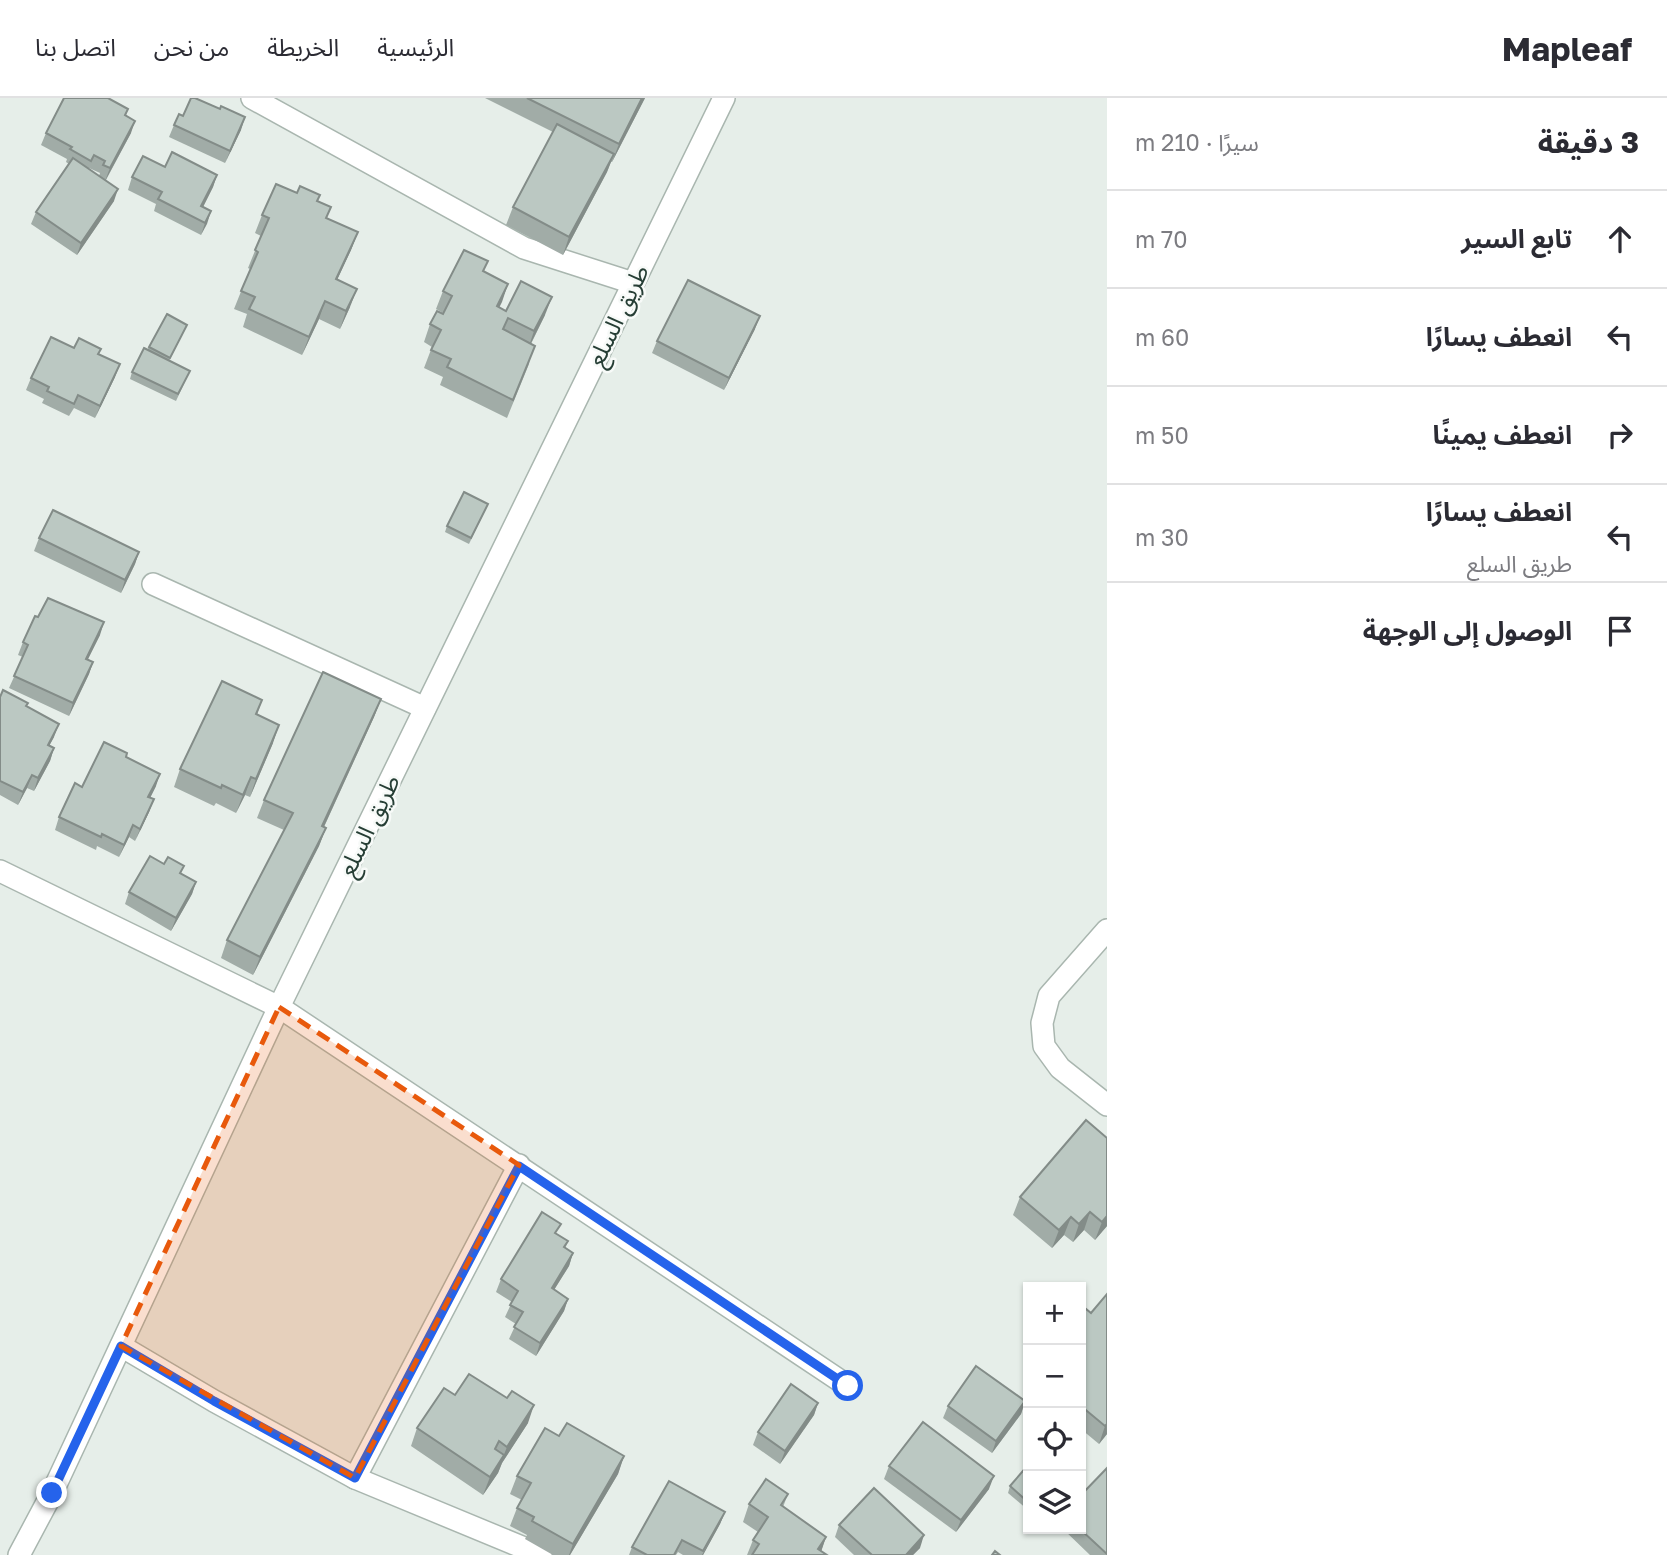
<!DOCTYPE html>
<html lang="ar">
<meta charset="utf-8">
<style>
:root{--surface:#fff;--page:#f2f2f3;--text:#2b2b33;--muted:#7c7c81;--line:#e1e1e2}
body{margin:0;font-family:"Golos Text","Noto Sans Arabic",sans-serif;background:var(--page);color:var(--text);direction:rtl}
.controls{position:absolute;right:21px;bottom:21px;display:grid;overflow:hidden;border-radius:0px;box-shadow:0 2px 5px #0004}
.controls button{width:63px;height:63px;display:grid;place-items:center;padding:0;border:0;border-bottom:2px solid var(--line);background:var(--surface);color:var(--text);font:35px sans-serif}
.stop{position:absolute;width:21px;height:21px;margin:-16px;border:5px solid #2563eb;border-radius:50%;background:#fff}
.stop.end{background:#2563eb;border-color:#fff;box-shadow:0 2px 7px #0008}
.list{margin:0;padding:0;list-style:none}
h2{display:flex;justify-content:space-between;align-items:center;height:91px;margin:0;padding:0 28px;font-size:30px}
h2 small{font-size:23px;font-weight:400;color:var(--muted)}
.list li{display:grid;grid-template-columns:46px 1fr auto;gap:21px;align-items:center;box-sizing:border-box;height:98px;padding:0 28px;border-top:2px solid var(--line)}
.list b{display:block;font-size:26px;white-space:nowrap}
.list p{margin:0;font-size:23px;white-space:nowrap;color:var(--muted)}
.list em{font-size:23px;font-style:normal;color:var(--muted)}
.icon{flex:none;width:38px;height:38px;fill:none;stroke:currentColor;stroke-width:2;stroke-linecap:round;stroke-linejoin:round}
.map{position:relative;flex:none;width:1107px;height:1457px;overflow:hidden;direction:ltr}
header{display:flex;align-items:center;gap:42px;box-sizing:border-box;height:98px;padding:0 35px;background:var(--surface);border-bottom:2px solid var(--line)}
header strong{font-size:33px}
nav{display:flex;gap:38px;margin-inline-start:auto;font-size:24px}
main{display:flex}
aside{flex:1;background:var(--surface)}
.map>svg:first-child{display:block}
</style>
<header>
<strong>Mapleaf</strong>
<nav><a>الرئيسية</a><a>الخريطة</a><a>من نحن</a><a>اتصل بنا</a></nav>
</header>
<main>
<aside>
<h2>3 دقيقة<small>سيرًا · 210 m</small></h2>
<ul class="list">
<li><svg class="icon" aria-label="ahead" viewBox="0 0 24 24"><path d="M12 20V5M6 11l6-6 6 6"/></svg><div><b>تابع السير</b></div><em>70 m</em></li>
<li><svg class="icon" aria-label="left" viewBox="0 0 24 24"><path d="M17 20v-9H6M10 6l-5 5 5 5"/></svg><div><b>انعطف يسارًا</b></div><em>60 m</em></li>
<li><svg class="icon" aria-label="right" viewBox="0 0 24 24"><path d="M7 20v-9h11M14 6l5 5-5 5"/></svg><div><b>انعطف يمينًا</b></div><em>50 m</em></li>
<li><svg class="icon" aria-label="left" viewBox="0 0 24 24"><path d="M17 20v-9H6M10 6l-5 5 5 5"/></svg><div><b>انعطف يسارًا</b><p>طريق السلع</p></div><em>30 m</em></li>
<li><svg class="icon" aria-label="arrive" viewBox="0 0 24 24"><path d="M6 21V4h12l-3 4 3 4H6"/></svg><div><b>الوصول إلى الوجهة</b></div></li>
</ul>
</aside>
<div class="map">
<svg width="1107" height="1457" viewBox="0 0 1107 1457">
<rect width="100%" height="100%" fill="#e6eee9"/>
<g fill="none" stroke-linecap="round" stroke-linejoin="round">
<defs>
<g id="minor">
<path d="M252,0l272,150 109,35"/>
<path d="M153,486l272,124"/>
<path d="M0,773l279,136 569,379"/>
<path d="M1107,832l-58,66 -7,27 2,23 16,22 47,37"/>
<path d="M121,1248l93,55 141,77 186,77"/>
<path d="M355,1380l164,-313"/>
</g>
<path id="tertiary" d="M19,1457l33,-62 227,-486 445,-909"/>
</defs>
<use href="#minor" stroke="#a9b6af" stroke-width="24"/>
<use href="#tertiary" stroke="#a9b6af" stroke-width="24"/>
<use href="#minor" stroke="#fff" stroke-width="21"/>
<use href="#tertiary" stroke="#fff" stroke-width="21"/>
</g>
<g fill="#a1aca7" fill-rule="evenodd">
<path d="M485,0h160l-33,64h-1l-4,10 -44,83 -57,-30 7,-18 40,-75z"/>
<path d="M128,11l-2,6 5,18 -25,47 8,21 -37,54 -46,-31 5,-12 33,-48 -3,-2 1,-3 -26,-14 5,-12zM89,70l11,5 -1,3 -10,-7z"/>
<path d="M183,18l58,14 -16,33 -56,-26 5,-12z"/>
<path d="M165,69l52,8 -4,12 -10,20 8,4 -10,24 -47,-24 2,-7 -28,-14 4,-13z"/>
<path d="M297,95l21,8 9,17 31,14 -7,18 -14,30 13,27 -10,22 -21,-10 -17,36 -59,-28 4,-13 -13,-5 16,-40 -2,-1 13,-32 -6,-3 7,-18z"/>
<path d="M484,174l24,12 -9,23 7,4 39,4 -14,29 -2,20 -22,54 -67,-33 3,-8 -19,-9 8,-21 -8,-5 6,-18 13,-11 -7,-4 7,-18z"/>
<path d="M187,227l-18,36 21,10 -14,30 -46,-22 2,-7 17,-25z"/>
<path d="M755,231l-31,61 -72,-37 5,-12z"/>
<path d="M74,250l25,7 16,22 -20,41 -21,-10 -5,8 -27,-13 2,-4 -18,-9 5,-12z"/>
<path d="M488,406l-19,40 -24,-12 2,-6z"/>
<path d="M39,440l100,14 -4,12 -14,29 -87,-42z"/>
<path d="M100,537l-12,24 5,3 -4,12 -20,42 -60,-28 14,-31 -5,-2 5,-13z"/>
<path d="M0,599l28,6 -2,4 28,30 -5,9 5,2 -4,13 -16,30 -7,-3 -9,17 -18,-10z"/>
<path d="M381,601l-7,18 -50,110 2,1 -7,18 -66,129 -32,-17 6,-18 57,-110 -27,-12 7,-18z"/>
<path d="M262,602l-5,15 16,28 -23,54 -5,-2 -9,18 -20,-10 -2,3 -40,-19 6,-18z"/>
<path d="M126,659l30,29 -6,12 4,1 -5,13 -14,29 -6,-4 -10,20 -22,-11 -1,4 -41,-20 4,-13 23,-30z"/>
<path d="M164,766l20,2 -3,7 15,9 -4,12 -21,37 -46,-27 4,-12z"/>
<path d="M1086,1022l21,106 -12,14 -11,-10 -11,12 -9,-7 -12,13 -39,-33 7,-18z"/>
<path d="M557,1136l11,7 -3,8 8,4 -4,13 -15,24 14,9 -4,12 -28,45 -27,-17 7,-15 -11,-7 7,-15 -16,-10 5,-13z"/>
<path d="M1081,1217l26,119 -8,10 -18,-15z"/>
<path d="M1025,1303l-4,13 -29,39 -49,-35 5,-12z"/>
<path d="M818,1305l-4,12 -34,49 -27,-19 5,-13z"/>
<path d="M528,1325l-26,40 -4,10 -15,22 -72,-49 6,-18z"/>
<path d="M559,1338l65,20 -6,18 -48,81h-17l-28,-16 2,-4 -17,-9 7,-18 5,-8 -12,-6 7,-18z"/>
<path d="M1028,1367v45l-20,-17 2,-7z"/>
<path d="M889,1368l100,23 -33,43 -72,-53z"/>
<path d="M1107,1370v87h-17l-27,-26h18z"/>
<path d="M788,1396l-5,13 43,30 -5,14 6,4h-80l6,-15 5,-8 -15,-10 6,-18z"/>
<path d="M725,1414l-5,12 -17,31h-20l-5,-3 -2,3h-47l3,-8z"/>
<path d="M839,1427l81,23 -7,7h-59l-19,-18z"/>
</g>
<g fill="#838c88">
<path d="M642,0h3l-33,64 7,-18z"/>
<path d="M245,19l-4,13 -16,33 5,-12z"/>
<path d="M135,23l-4,12 -26,48 5,-13z"/>
<path d="M614,56l-7,18 -44,83 6,-18z"/>
<path d="M217,77l-4,12 -16,32 4,-13z"/>
<path d="M118,91l-4,12 -37,54 4,-12z"/>
<path d="M211,113l-4,13 -6,11 4,-12z"/>
<path d="M358,134l-7,18 -22,47 7,-18z"/>
<path d="M508,186l-6,18 -11,22 6,-18z"/>
<path d="M357,191l-7,18 -10,22 6,-18z"/>
<path d="M552,199l-7,18 -17,34 6,-18z"/>
<path d="M325,203l-6,18 -17,36 7,-18z"/>
<path d="M760,218l-5,13 -31,61 5,-12z"/>
<path d="M120,266l-5,13 -20,41 5,-12z"/>
<path d="M139,454l-4,12 -14,29 4,-13z"/>
<path d="M104,524l-4,13 -18,36 4,-12z"/>
<path d="M93,564l-4,12 -20,42 4,-13z"/>
<path d="M381,601l-7,18 -58,127 6,-18z"/>
<path d="M59,626l-5,13 -11,20 5,-12z"/>
<path d="M279,627l-6,18 -23,54 6,-18z"/>
<path d="M54,650l-4,13 -16,30 4,-13z"/>
<path d="M160,676l-4,12 -12,24 4,-13z"/>
<path d="M32,677l-5,13 -9,17 5,-13z"/>
<path d="M251,679l-6,18 -9,18 7,-18z"/>
<path d="M154,701l-5,13 -14,29 5,-12z"/>
<path d="M133,727l-4,12 -10,20 5,-12z"/>
<path d="M326,730l-7,18 -66,129 7,-18z"/>
<path d="M196,784l-4,12 -21,37 5,-13z"/>
<path d="M1090,1114l-6,18 -11,12 6,-18z"/>
<path d="M1107,1118v10l-12,14 7,-18z"/>
<path d="M1071,1119l-7,18 -12,13 7,-18z"/>
<path d="M573,1155l-4,13 -22,35 5,-13z"/>
<path d="M568,1201l-4,12 -28,45 4,-13z"/>
<path d="M1025,1303l-4,13 -29,39 4,-12z"/>
<path d="M818,1305l-4,12 -34,49 5,-13z"/>
<path d="M534,1307l-6,18 -26,40 -4,10 -15,22 7,-18 13,-20 4,-10z"/>
<path d="M1107,1326v10l-8,10 6,-18z"/>
<path d="M624,1358l-6,18 -48,81h-1l4,-11z"/>
<path d="M994,1378l-5,13 -33,43 5,-12z"/>
<path d="M725,1414l-5,12 -17,31h-1z"/>
<path d="M924,1437l-4,13 -7,7h-7z"/>
<path d="M826,1439l-6,18 -2,-6z"/>
</g>
<g fill="#bbc8c2" stroke="#838c88" stroke-width="2">
<path d="M64,0h44l20,11 -3,6 10,6 -25,47 -7,-3 2,-4 -11,-6 -3,6 -21,-12 2,-2 -26,-14z"/>
<path d="M191,0h4l25,11 1,-3 24,11 -15,34 -56,-26 5,-11 4,2z"/>
<path d="M527,0h115l-23,46z"/>
<path d="M557,26l57,30 -45,83 -56,-30z"/>
<path d="M172,54l45,23 -16,31 10,5 -6,12 -47,-24 4,-7 -30,-15 11,-21 22,11z"/>
<path d="M73,60l45,31 -37,54 -45,-31z"/>
<path d="M276,86l21,9 3,-7 20,9 -3,6 14,6 -5,11 32,14 -22,47 21,10 -11,22 -21,-10 -16,36 -60,-28 6,-12 -14,-6 17,-39 -3,-2 14,-32 -7,-3z"/>
<path d="M464,152l24,11 -5,10 25,13 -11,22 9,5 15,-30 31,16 -18,34 -26,-13 -5,11 32,17 -22,54 -66,-33 4,-8 -20,-9 10,-20 -11,-6 7,-13 6,3 9,-18 -9,-5z"/>
<path d="M688,182l72,36 -31,62 -72,-37z"/>
<path d="M167,216l20,11 -17,33 -21,-11z"/>
<path d="M51,239l23,11 5,-10 22,11 -3,5 22,10 -20,42 -22,-11 -4,9 -27,-13 2,-4 -18,-9z"/>
<path d="M144,250l46,23 -12,23 -46,-22z"/>
<path d="M464,394l24,12 -17,34 -24,-12z"/>
<path d="M53,412l86,42 -14,28 -86,-42z"/>
<path d="M48,500l56,24 -18,37 7,3 -20,41 -59,-27 14,-31 -5,-3 12,-26 3,1z"/>
<path d="M323,574l58,27 -59,127 4,2 -66,129 -33,-17 66,-127 -29,-13z"/>
<path d="M222,583l40,19 -6,14 23,11 -23,54 -5,-2 -8,18 -21,-10 -1,3 -41,-19z"/>
<path d="M3,592l25,13 -2,3 33,18 -11,21 6,3 -16,30 -6,-3 -9,17 -23,-11v-84z"/>
<path d="M104,644l23,11 -1,4 34,17 -12,23 6,2 -14,30 -7,-4 -9,20 -22,-11 -1,3 -42,-20 16,-34 7,4z"/>
<path d="M150,758l14,8 4,-7 16,9 -4,7 16,9 -20,36 -47,-26z"/>
<path d="M1086,1022l21,18v78l-5,6 -12,-10 -11,12 -8,-7 -12,13 -39,-33z"/>
<path d="M542,1114l19,12 -6,9 13,8 -4,6 9,6 -21,35 16,11 -28,44 -26,-16 9,-15 -13,-7 8,-14 -17,-12z"/>
<path d="M1107,1196v130l-2,2 -24,-20v-67l1,-1 -1,-1v-22l5,-6 5,4z"/>
<path d="M976,1268l49,35 -29,40 -48,-35z"/>
<path d="M469,1276l38,24 5,-7 22,14 -27,42 -8,-6 -4,8 9,6 -14,22 -73,-49 27,-40 11,7z"/>
<path d="M791,1286l27,19 -33,48 -27,-19z"/>
<path d="M923,1324l71,54 -33,44 -72,-54z"/>
<path d="M567,1325l57,33 -51,88 -41,-23 2,-4 -17,-9 14,-25 -14,-7 28,-48 14,8z"/>
<path d="M1028,1367v37l-18,-16z"/>
<path d="M1107,1370v86l-27,-25 1,-34z"/>
<path d="M766,1381l22,15 -7,11 45,32 -8,12 9,6h-75l7,-11 -6,-4 15,-23 -19,-13z"/>
<path d="M669,1383l56,31 -22,39 -21,-11 -8,15h-27l-15,-8z"/>
<path d="M874,1390l50,47 -18,20h-34l-33,-30z"/>
<path d="M995,1453l5,4h-8z"/>
</g>
<g fill="none" stroke-linecap="round" stroke-linejoin="round">
<path stroke="#2563eb" stroke-width="9" d="M52,1395l69,-147 93,55 141,77 164,-312 329,220"/>
</g>
<path fill="#e8590c" fill-opacity="0.2" stroke="#e8590c" stroke-width="5" stroke-dasharray="14 9" stroke-linejoin="round" d="M279,909l240,158 -164,313 -234,-132z"/>
<g text-anchor="middle" dominant-baseline="central" stroke-width="5" stroke-linejoin="round" paint-order="stroke">
<g font-size="24" fill="#263e35" stroke="#f7faf8">
<text transform="translate(617 217) rotate(-64)">طريق السلع</text>
<text transform="translate(368 727) rotate(-64)">طريق السلع</text>
</g>
</g>
</svg>
<div class="controls">
<button>+</button>
<button>−</button>
<button><svg class="icon" aria-label="locate" viewBox="0 0 24 24"><circle cx="12" cy="12" r="6"/><path d="M12 2v4M12 18v4M2 12h4M18 12h4"/></svg></button>
<button><svg class="icon" aria-label="layers" viewBox="0 0 24 24"><path d="M12 4l9 5-9 5-9-5zM3 14l9 5 9-5"/></svg></button>
</div>
<div class="stop" style="left:848px;top:1288px"></div>
<div class="stop end" style="left:52px;top:1395px"></div>
</div>
</main>
